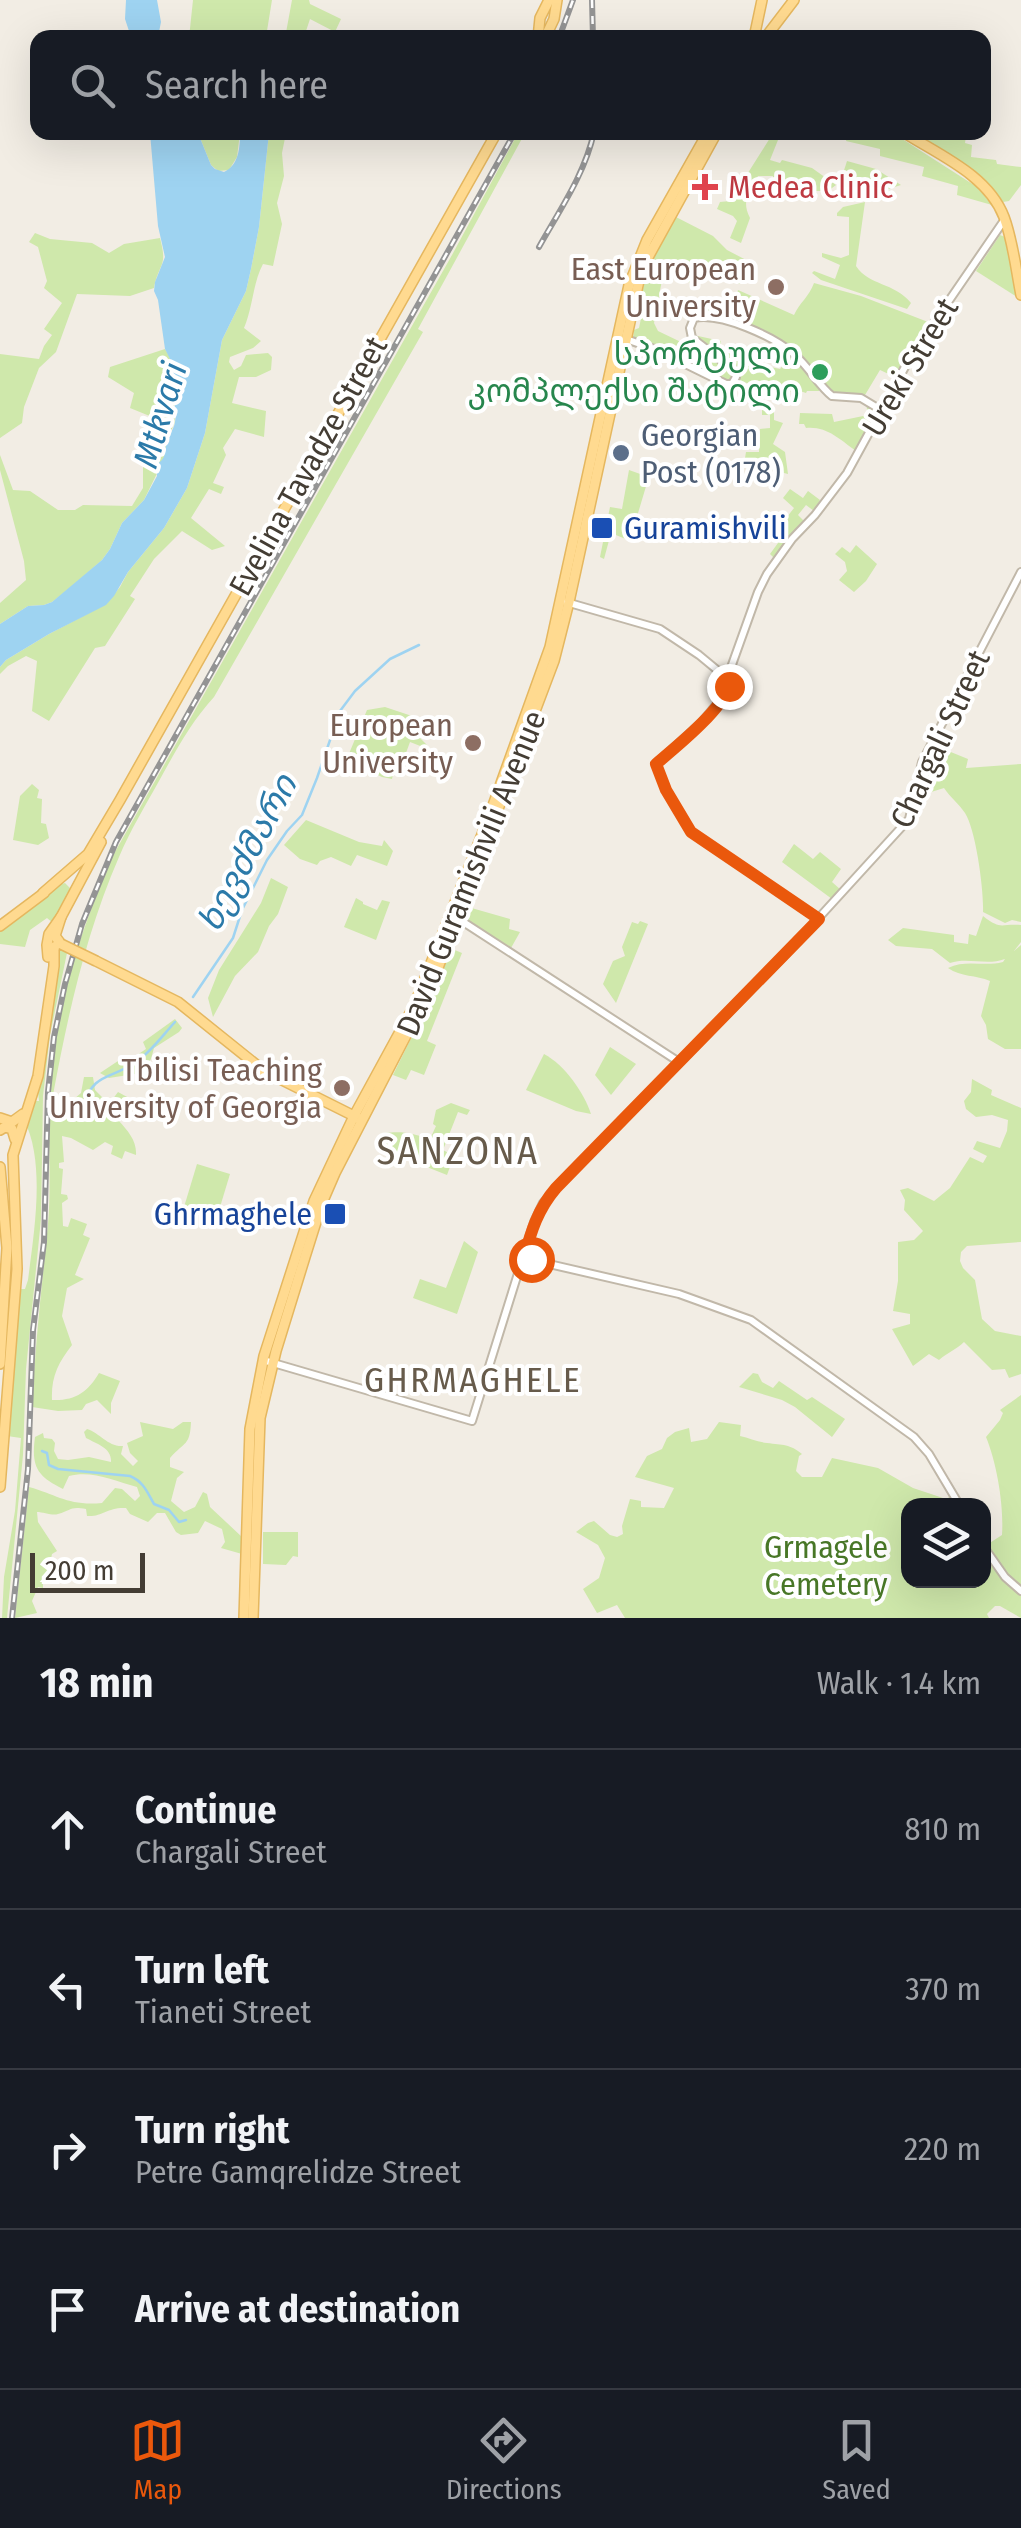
<!DOCTYPE html>
<meta charset="utf-8">
<style>
:root{--surface:#171b24;--page:#242831;--text:#f1f3f6;--muted:#9ea1a6;--line:#363941;--accent:#ea580c}
body{margin:0;font-family:"Fira Sans Condensed","Noto Sans Georgian",sans-serif;background:var(--page);color:var(--text)}
.controls{position:absolute;right:30px;bottom:30px;display:grid;overflow:hidden;border-radius:20px;box-shadow:0 10px 40px #0002}
.controls button{width:90px;height:90px;display:grid;place-items:center;padding:0;border:0;border-bottom:2px solid var(--line);background:var(--surface);color:var(--text);font:50px sans-serif}
.scale{position:absolute;left:30px;bottom:25px;width:115px;box-sizing:border-box;padding-left:10px;border:5px solid #443d34;border-top:0;font-size:28px;line-height:35px;white-space:nowrap;color:#443d34;-webkit-text-stroke:8px #fff;paint-order:stroke}
.stop{position:absolute;width:30px;height:30px;margin:-22px;border:8px solid #ea580c;border-radius:50%;background:#fff}
.stop.end{background:#ea580c;border-color:#fff;box-shadow:0 2px 10px #0008}
.list{margin:0;padding:0;list-style:none}
h2{display:flex;justify-content:space-between;align-items:center;height:130px;margin:0;padding:0 40px;font-size:42px}
h2 small{font-size:32px;font-weight:400;color:var(--muted)}
.list li{display:grid;grid-template-columns:65px 1fr auto;gap:30px;align-items:center;box-sizing:border-box;height:160px;padding:0 40px;border-top:2px solid var(--line)}
.list b{display:block;font-size:38px;white-space:nowrap}
.list p{margin:0;font-size:32px;white-space:nowrap;color:var(--muted)}
.list em{font-size:32px;font-style:normal;color:var(--muted)}
.icon{flex:none;width:55px;height:55px;fill:none;stroke:currentColor;stroke-width:2;stroke-linecap:round;stroke-linejoin:round}
.map{position:relative;flex:none;width:1021px;height:1618px;overflow:hidden}
.search{position:absolute;background:var(--surface);box-shadow:0 10px 40px #0002;left:30px;right:30px;top:30px;height:110px;display:flex;align-items:center;gap:25px;box-sizing:border-box;padding:0 35px;border-radius:20px;color:var(--muted);font-size:38px}
.sheet{height:770px;background:var(--surface)}
nav{display:flex;justify-content:space-around;align-items:center;box-sizing:border-box;height:140px;border-top:2px solid var(--line);background:var(--surface);font-size:28px;color:var(--muted)}
nav a{display:grid;justify-items:center;gap:5px}
nav .on{color:var(--accent)}
.map>svg:first-child{display:block}
</style>
<div class="map">
<svg width="1021" height="1618" viewBox="0 0 1021 1618">
<rect width="100%" height="100%" fill="#f2ede4"/>
<g fill="#cfe8ab">
<path d="M193,0h79l-6,37 -77,1z"/>
<path d="M292,0h17l1,4 31,15 -6,13 -25,-13 -6,18 -19,1z"/>
<path d="M198,133h42l-3,24 -8,13 -11,1 -7,-6z"/>
<path d="M269,133h17l-4,20 2,23 -7,27 5,21 -9,42 -10,-2c-10,18 -10,43 -19,64l17,13 -8,7 -23,9 -1,5 5,8 7,-4 5,-11 22,-2 4,4 -1,13 -15,7h-17l-7,26 34,8 -2,26 -29,-8 -12,19 3,7 -13,28 11,4 -3,7 -12,-5 -18,29 34,28 -13,4 -30,-19 -28,28 -24,37 5,3 -30,47 -10,2 -46,73 -17,-10 5,-50 -11,-5 -18,10 -8,8v-7l6,-7 43,-26 57,-30 14,-17 8,-15 36,-44 23,-40 18,-55 17,-93 24,-49 5,-22 8,-42z"/>
<path d="M518,133h7l-107,196 5,3 -209,365c-23,25 -39,55 -55,84 -14,25 -29,50 -40,76 -33,76 -51,157 -66,238l4,7 10,3 14,-12 3,-16h9l2,13 14,14 9,-12 11,6 -7,20 -3,3c9,10 18,20 17,34l-11,-4 -3,8 -11,-5 2,-8 -8,-4 -12,8 -22,-12 -9,-2 2,26 -5,1v5l4,1 -2,25 6,1 1,4 -6,4 1,23 5,1 3,-9 16,6 -4,11 7,3 -15,37 9,4 -17,9 -5,28 10,29c-14,18 -21,32 -20,55 23,1 36,-8 47,-27l21,8 -9,22v11l-14,-14 -11,4 -4,6 -24,1 -26,-4c3,-62 10,-122 16,-183 4,-46 -1,-92 2,-137 4,-80 31,-155 61,-228l341,-604z"/>
<path d="M848,133h45l84,54 15,18 -35,-10 1,-9 -36,-10 2,-9 -44,-11v-7l-34,-8z"/>
<path d="M912,133h63v4l-9,-1 -1,7 7,2 -1,12 25,3 1,4 24,3v18l-12,16 -6,1c-20,-33 -59,-50 -91,-69z"/>
<path d="M770,138l8,2 -8,20 10,3 2,-3 30,8 24,17 -8,6h-57l2,-15h-15c-9,15 -17,25 -8,42l-9,25 -11,-5 7,-17 -4,-5 -16,-7 3,-7 10,-1 8,-14 4,2 6,-11 -2,-2z"/>
<path d="M847,161l29,8 25,16 -28,9 -33,-11z"/>
<path d="M865,202l-9,64c13,20 38,16 55,37l-4,6 -86,-29 -9,-7 2,-2 21,8 5,-14 -18,-8v-4l19,5 8,-3v-38l-12,-1v-3l6,-6z"/>
<path d="M674,216l39,20 14,14 23,12 -10,22 -15,-5 -26,-1 -1,7 -33,-10 -3,5 -8,43 4,8 25,12 6,-5 44,34v9h-8l-92,-42 1,-9 5,-2 6,-29 -7,-2 6,-25z"/>
<path d="M35,233l15,6 42,4 17,10 15,-9 36,-6c8,30 -1,24 -6,50l-24,8 -53,-2 -21,58 -17,16 -15,39 -2,16 -22,15v-84l39,5 5,-13 8,-11 -8,-6 18,-26 -18,-15 3,-7 -9,-34 -9,-5z"/>
<path d="M1000,235l5,2 12,60 -41,-26z"/>
<path d="M814,283l47,13 67,26 -1,7 -32,48 -15,-7 -15,25h-28l-6,-3 -41,-44 -56,-29 -39,-5v-9l38,6 5,-21 56,25c6,-13 15,-18 20,-32z"/>
<path d="M698,336l23,5v5l32,7 -2,10 29,6 11,-13 20,18 9,14 -1,3h-12l-1,2 -12,-4 -4,3h-13l-19,-9 -3,3 -11,-4 -2,3 -4,-2 3,-11 -43,-32z"/>
<path d="M165,349l7,11 1,9 -5,10 6,22 1,21 -9,20v13l-22,45 -22,23 -12,26 -8,11 -32,28 -18,14 -8,3 -16,1 -28,18v-21l26,-23 -2,-19 -24,-91v-15l13,35 17,1 28,19h17l8,-5 49,1 11,-18v-33l14,-36 -27,-11 4,-15 -26,-16 2,-10z"/>
<path d="M866,403l13,7 -23,41c-17,-12 -29,-25 -50,-23l-2,-4h-5l1,-11 32,1 2,8 34,-7z"/>
<path d="M750,406h24v14l9,3 -10,21 12,8 3,22 -24,-6 1,-8 -20,-2 1,-6h13l1,-23 10,-1v-13h-8v-7h-12z"/>
<path d="M629,470l14,5 4,8 -14,47 -5,10 -17,-7 -7,26 -4,-2 10,-50 12,2z"/>
<path d="M790,489l13,9 5,-7 12,9 -6,11 -8,-6 -8,10 7,7 -31,36 -4,-4 8,-11 -8,-8 7,-10 -12,-11 3,-4 15,12 11,-14 -11,-10z"/>
<path d="M856,545l21,19 -11,17 -12,11 -15,-12 8,-9 -2,-9 -10,-8 7,-7 8,6z"/>
<path d="M385,707l27,9 -4,10 21,21 -1,2 -18,-7 -11,30 -5,-2 -2,9 -10,-2 -36,-16 21,-51z"/>
<path d="M936,746l32,13 -2,9 55,-4v158l-9,-2 -7,3 -22,-11c1,-21 -7,-82 -18,-99 -6,-9 -15,-16 -21,-25l-16,5h-7l1,-16z"/>
<path d="M32,784l7,6 -2,8 5,1 -1,24 5,1 3,14 -11,7 -25,-5 7,-44z"/>
<path d="M306,820l53,22 23,4 2,-6 9,11 -6,15 -30,-11 -6,11 -20,-9 -11,4 -3,4 -17,-6 -16,-14z"/>
<path d="M794,844l19,15 7,-7 21,17 -9,13 9,8 -9,9 -50,-37z"/>
<path d="M271,878l17,9 -10,27 -9,12 -11,26 -23,24 -22,41 -5,-19 11,-28 42,-67z"/>
<path d="M65,883l5,5 -1,4 -16,31 -6,-5 -17,12 -5,17 -25,-3v-12l58,-47z"/>
<path d="M356,898l7,4v2l14,6 5,-10 8,2 -14,38 -32,-13z"/>
<path d="M468,907l42,12 -1,10 11,3 -9,16 -47,-28z"/>
<path d="M983,916c19,15 18,7 38,9v17l-7,9 7,-6v104h-16l-17,-10 -2,-14 -5,-9 9,-35c-14,-6 -29,-4 -42,-13 18,-9 36,-1 55,-6l2,-3c-18,7 -37,-2 -55,4l-18,-14 -36,-3 -8,-6 15,-12 51,7v7l14,2 1,-10 7,2z"/>
<path d="M640,921l8,3 -32,79 -13,-19 10,-23 12,-5 -3,-9 10,-25 6,2z"/>
<path d="M450,948l12,5 -35,88 9,4 -12,30 -13,-5 -5,10 -13,-5 41,-83z"/>
<path d="M59,949l8,4 -17,82 -7,61 -2,123 -15,150 -3,86 -16,163h-5l2,-41 11,-66 6,-73 -14,-2 13,-147h5l3,-9c6,-47 18,-118 -4,-160l10,-19h5l-1,-9z"/>
<path d="M175,1019l7,9 -3,4 -25,16 -3,11 -10,14 -32,5 -9,-5 27,-18 4,4 15,-10 -3,-7z"/>
<path d="M610,1047l26,17 -25,31 -16,-20z"/>
<path d="M544,1054c21,11 40,39 47,60l-15,-3 -50,-21z"/>
<path d="M972,1079l20,11 -1,5 30,13v134l-54,4 -6,6 -1,9 3,7 12,12 7,39 13,12 26,5v38l-12,4 -4,-9 -13,1 -28,-28c-8,8 -16,10 -25,18l-10,-6 -16,12 -21,-37 18,-5v-10l-17,-3 5,-30v-39l16,-2 9,-9 -19,-21 1,-10 -5,-10 8,-2 26,13 16,-13 20,-31 13,6 4,-7 -14,-7 4,-8 23,7 7,-17 1,-11 -16,-5 -16,2 -10,-8 -2,-8 7,-9z"/>
<path d="M451,1103l19,7 -3,5 -9,-3 -15,38 11,6 -7,19 -63,-25v-17c20,-2 27,0 46,6l6,-13 -3,-2 3,-14z"/>
<path d="M197,1164l33,10 -13,43 -33,-10z"/>
<path d="M464,1241l14,11 -21,62 -44,-16 7,-19 26,9z"/>
<path d="M753,1373l5,1 4,8 11,6 6,-7 28,19 5,-3 33,22 -13,18 -37,-30 -13,-7 -43,-13z"/>
<path d="M1021,1395v193l-17,-16 -19,-26 17,-11c2,-29 -5,-71 -16,-98l14,-17 3,-7 -3,-3z"/>
<path d="M140,1422l33,7 10,-7h8c-1,24 -6,19 -21,36v9l14,5 -7,6 -6,23 13,11 11,-5 8,-15 4,2 3,13 32,30v17l-21,-6 4,-6 -3,-13 -17,-8 -7,12 -17,2 -5,-3 -11,-19h-8l-9,9 -18,-8 -4,-6c-19,-1 -23,9 -39,8l-1,-7c-16,-3 -14,1 -28,5 -5,2 -15,-2 -21,-2l1,10 19,29 -5,3 -4,19 5,1 -1,4 -9,-1v11l-5,-1 -6,14 5,12 -22,5 14,-131c29,8 39,19 73,16l13,-15 7,1 13,12 5,-5 -3,-9c-23,-6 -45,-17 -68,-11l-6,13c-26,-13 -32,-22 -28,-52l8,-4 1,5 8,1 3,4 -1,8 4,8 10,1 21,-3 22,5c1,-14 -14,-18 -25,-24l-2,-6 3,-3c13,4 21,18 36,17l-2,8 12,12 5,-5 -8,-8 -3,-10 16,-7z"/>
<path d="M719,1422l22,3 -1,11c9,2 18,6 27,7 16,2 23,1 35,11l-3,2 -3,15 6,6h20l10,-19 46,10 35,20 33,11 5,-3 6,9 -49,1v74h76v-29l9,16 28,29v22l-21,-12h-5l-8,8 2,4h-364l-8,-13 -20,8 -14,-24 16,-11 6,-20 -7,-13 -22,-13 12,-9 6,-2 16,14 7,2 6,-3 -1,-8 8,-27 11,2v6l23,1 10,-20 -39,-11 12,-21 15,-7 5,-11 8,-6 14,-4 2,14 16,-3z"/>
<path d="M263,1532h35v25l-5,-1 -7,9 -23,-1z"/>
</g>
<g fill="#9ed3f1">
<path d="M126,0h31l4,22 -2,10 2,5h-30l-6,-18z"/>
<path d="M150,133h48l13,32 4,4 9,3c15,-7 16,-25 16,-39h29l-10,94 -8,42 -5,22 -24,49 -17,93 -18,55 -23,40 -36,44 -14,24 -8,9 -57,29 -43,26 -6,7v-43l28,-18 16,-1 8,-3 50,-42 8,-11 12,-26 22,-23 13,-24 -1,-11c10,-7 8,-9 10,-20 1,-8 8,-15 9,-23 4,-23 -12,-33 -2,-57l-8,-16 -7,-49 -4,-9 1,-9 10,-25 -7,-31z"/>
</g>
<g fill="none" stroke-linecap="round" stroke-linejoin="round">
<g stroke="#9ed3f1" stroke-width="2.5">
<path d="M193,997l40,-59 9,-28 25,-50 20,-29 15,-16 15,-37 23,-67 15,-20 35,-32 29,-14"/>
<path d="M72,1106l10,2c12,-36 26,-28 53,-45 15,-10 28,-28 40,-41"/>
<path d="M42,1451l5,2 2,12 9,4 72,7c14,6 17,16 24,28l15,6 10,12 7,-2"/>
</g>
<defs>
<g id="minor">
<path d="M626,339l31,11 69,34h6l4,-7 -1,-6 -43,-33 -2,-10 4,-10c27,-6 81,19 101,37 14,12 24,31 37,41l29,2 20,12"/>
<path d="M566,602l94,27 39,26 29,24"/>
<path d="M454,916l225,146"/>
<path d="M819,919l-128,-87 -25,-42 -10,-26 46,-42 25,-30 2,-19 29,-81 9,-18 25,-35 23,-24 32,-42 64,-117 94,-137"/>
<path d="M523,1258l156,36 72,26 163,117 15,17 31,52"/>
<path d="M263,1360l209,61 62,-199 9,-19 13,-15 227,-231 126,-138 13,-57 99,-190"/>
<path d="M984,1547l21,30 16,14"/>
</g>
<g id="major">
<path d="M538,38l2,-20 9,-18"/>
<path d="M545,38l9,-19 3,-19"/>
<path d="M754,38l8,-38"/>
<path d="M765,38l29,-38"/>
<path d="M903,132c36,23 85,43 101,85 9,24 12,53 17,78"/>
<path d="M43,893l45,-39 32,-54 377,-668"/>
<path d="M0,926l44,-33"/>
<path d="M48,957l-1,-12 2,-11 12,-17 40,-75"/>
<path d="M96,961l82,41 86,69 94,47"/>
<path d="M0,1118l12,4 11,-8"/>
<path d="M0,1130l5,-3 7,2 3,10"/>
<path d="M0,1167l7,81 -7,116"/>
<path d="M0,1487l17,-218 -4,-114 25,-79 16,-110v-19l7,-3 -6,-8 6,-19"/>
<path d="M244,1618l6,-189 14,-73 50,-155 40,-85 60,-110 73,-184 63,-175 79,-362 18,-45 61,-108"/>
<path d="M253,1618l7,-200 16,-67 29,-94 17,-54 13,-30 95,-184 124,-328 15,-59 71,-326 6,-15 71,-129"/>
</g>
</defs>
<use href="#minor" stroke="#c1b8a9" stroke-width="10"/>
<use href="#major" stroke="#e5b75f" stroke-width="12"/>
<use href="#minor" stroke="#fff" stroke-width="6"/>
<use href="#major" stroke="#ffda90" stroke-width="9"/>
<defs>
<g id="rail">
<path d="M592,0l1,38"/>
<path d="M559,38l14,-38"/>
<path d="M539,247c20,-36 46,-73 55,-115"/>
<path d="M12,1618l16,-149 5,-139 11,-88 4,-150 6,-55 11,-53 17,-60 34,-82 399,-710"/>
</g>
</defs>
<use href="#rail" stroke="#949494" stroke-width="6"/>
<use href="#rail" stroke="#fff" stroke-width="2.5" stroke-dasharray="8" stroke-linecap="butt"/>
<defs>
<path id="major-bridge" d="M61,944l35,17"/>
</defs>
<use href="#major-bridge" stroke="#e5b75f" stroke-width="12" stroke-linecap="butt"/>
<use href="#major-bridge" stroke="#ffda90" stroke-width="9"/>
</g>
<g fill="none" stroke-linecap="round" stroke-linejoin="round">
<path stroke="#ea580c" stroke-width="12" d="M531,1259l-7,-1c7,-27 14,-49 32,-70l263,-269 -128,-87 -25,-42 -10,-26c20,-17 66,-54 73,-78"/>
</g>
<path fill="#e0444e" stroke="#fff" stroke-width="4" d="M700 172h10v10h10v10h-10v10h-10v-10h-10v-10h10z"/>
<g fill="#8d6e63" stroke="#fff" stroke-width="4">
<circle cx="776" cy="287" r="10"/>
<circle cx="473" cy="743" r="10"/>
<circle cx="342" cy="1088" r="10"/>
</g>
<circle fill="#2e9e5b" stroke="#fff" stroke-width="4" cx="820" cy="372" r="10"/>
<circle fill="#5c6f8a" stroke="#fff" stroke-width="4" cx="621" cy="453" r="10"/>
<g fill="#1a4fb4" stroke="#fff" stroke-width="4">
<rect x="590" y="516" width="24" height="24" rx="5"/>
<rect x="323" y="1202" width="24" height="24" rx="5"/>
</g>
<g text-anchor="middle" dominant-baseline="central" stroke-width="8" stroke-linejoin="round" paint-order="stroke">
<g font-size="32" fill="#be3a42" stroke="#fff" text-anchor="start">
<text x="728" y="187">Medea Clinic</text>
</g>
<g font-size="32" fill="#785e54" stroke="#fff" text-anchor="end">
<text x="756" y="269">East European<tspan x="756" dy="37">University</tspan></text>
<text x="453" y="725">European<tspan x="453" dy="37">University</tspan></text>
<text x="322" y="1070">Tbilisi Teaching<tspan x="322" dy="37">University of Georgia</tspan></text>
</g>
<g font-size="32" fill="#27864d" stroke="#fff" text-anchor="end">
<text x="800" y="354">სპორტული<tspan x="800" dy="37">კომპლექსი შატილი</tspan></text>
</g>
<g font-size="32" fill="#443d34" stroke="#fff">
<text transform="translate(910 367) rotate(-59)">Ureki Street</text>
<text transform="translate(308 466) rotate(-61)">Evelina Tavadze Street</text>
<text transform="translate(940 739) rotate(-65)">Chargali Street</text>
<text transform="translate(471 873) rotate(-68)">David Guramishvili Avenue</text>
</g>
<g font-size="32" fill="#4e5e75" stroke="#fff" text-anchor="start">
<text x="641" y="435">Georgian<tspan x="641" dy="37">Post (0178)</tspan></text>
</g>
<g font-size="32" fill="#164399" stroke="#fff" text-anchor="start">
<text x="624" y="528">Guramishvili</text>
<text x="312" y="1214" text-anchor="end">Ghrmaghele</text>
</g>
<g font-size="32" fill="#487727" stroke="#fff">
<text x="826" y="1547">Grmagele<tspan x="826" dy="37">Cemetery</tspan></text>
</g>
<g font-size="35" font-style="italic" fill="#2b7aa9" stroke="#fff">
<text transform="translate(160 415) rotate(-73)">Mtkvari</text>
<text transform="translate(247 853) rotate(-62)">ხევძმარი</text>
</g>
<g font-size="35" letter-spacing="2.5" fill="#675b4b" stroke="#fff">
<text x="473" y="1380">GHRMAGHELE</text>
</g>
<g font-size="38" letter-spacing="2.5" fill="#675b4b" stroke="#fff">
<text x="458" y="1151">SANZONA</text>
</g>
</g>
</svg>
<div class="controls">
<button><svg class="icon" aria-label="layers" viewBox="0 0 24 24"><path d="M12 4l9 5-9 5-9-5zM3 14l9 5 9-5"/></svg></button>
</div>
<div class="scale">200 m</div>
<div class="stop" style="left:531px;top:1259px"></div>
<div class="stop end" style="left:729px;top:686px"></div>
<div class="search"><svg class="icon" aria-label="search" viewBox="0 0 24 24"><circle cx="10" cy="10" r="6"/><path d="M15 15l6 6"/></svg>Search here</div>
</div>
<section class="sheet">
<h2>18 min<small>Walk · 1.4 km</small></h2>
<ul class="list">
<li><svg class="icon" aria-label="ahead" viewBox="0 0 24 24"><path d="M12 20V5M6 11l6-6 6 6"/></svg><div><b>Continue</b><p>Chargali Street</p></div><em>810 m</em></li>
<li><svg class="icon" aria-label="left" viewBox="0 0 24 24"><path d="M17 20v-9H6M10 6l-5 5 5 5"/></svg><div><b>Turn left</b><p>Tianeti Street</p></div><em>370 m</em></li>
<li><svg class="icon" aria-label="right" viewBox="0 0 24 24"><path d="M7 20v-9h11M14 6l5 5-5 5"/></svg><div><b>Turn right</b><p>Petre Gamqrelidze Street</p></div><em>220 m</em></li>
<li><svg class="icon" aria-label="arrive" viewBox="0 0 24 24"><path d="M6 21V4h12l-3 4 3 4H6"/></svg><div><b>Arrive at destination</b></div></li>
</ul>
</section>
<nav>
<a class="on"><svg class="icon" aria-label="map" viewBox="0 0 24 24"><path d="M3 6l6-2 6 2 6-2v14l-6 2-6-2-6 2zM9 4v14M15 6v14"/></svg>Map</a>
<a><svg class="icon" aria-label="directions" viewBox="0 0 24 24"><path d="M12 3l9 9-9 9-9-9zM9 14v-3h6M13 9l2 2-2 2"/></svg>Directions</a>
<a><svg class="icon" aria-label="saved" viewBox="0 0 24 24"><path d="M7 4h10v16l-5-4-5 4z"/></svg>Saved</a>
</nav>
